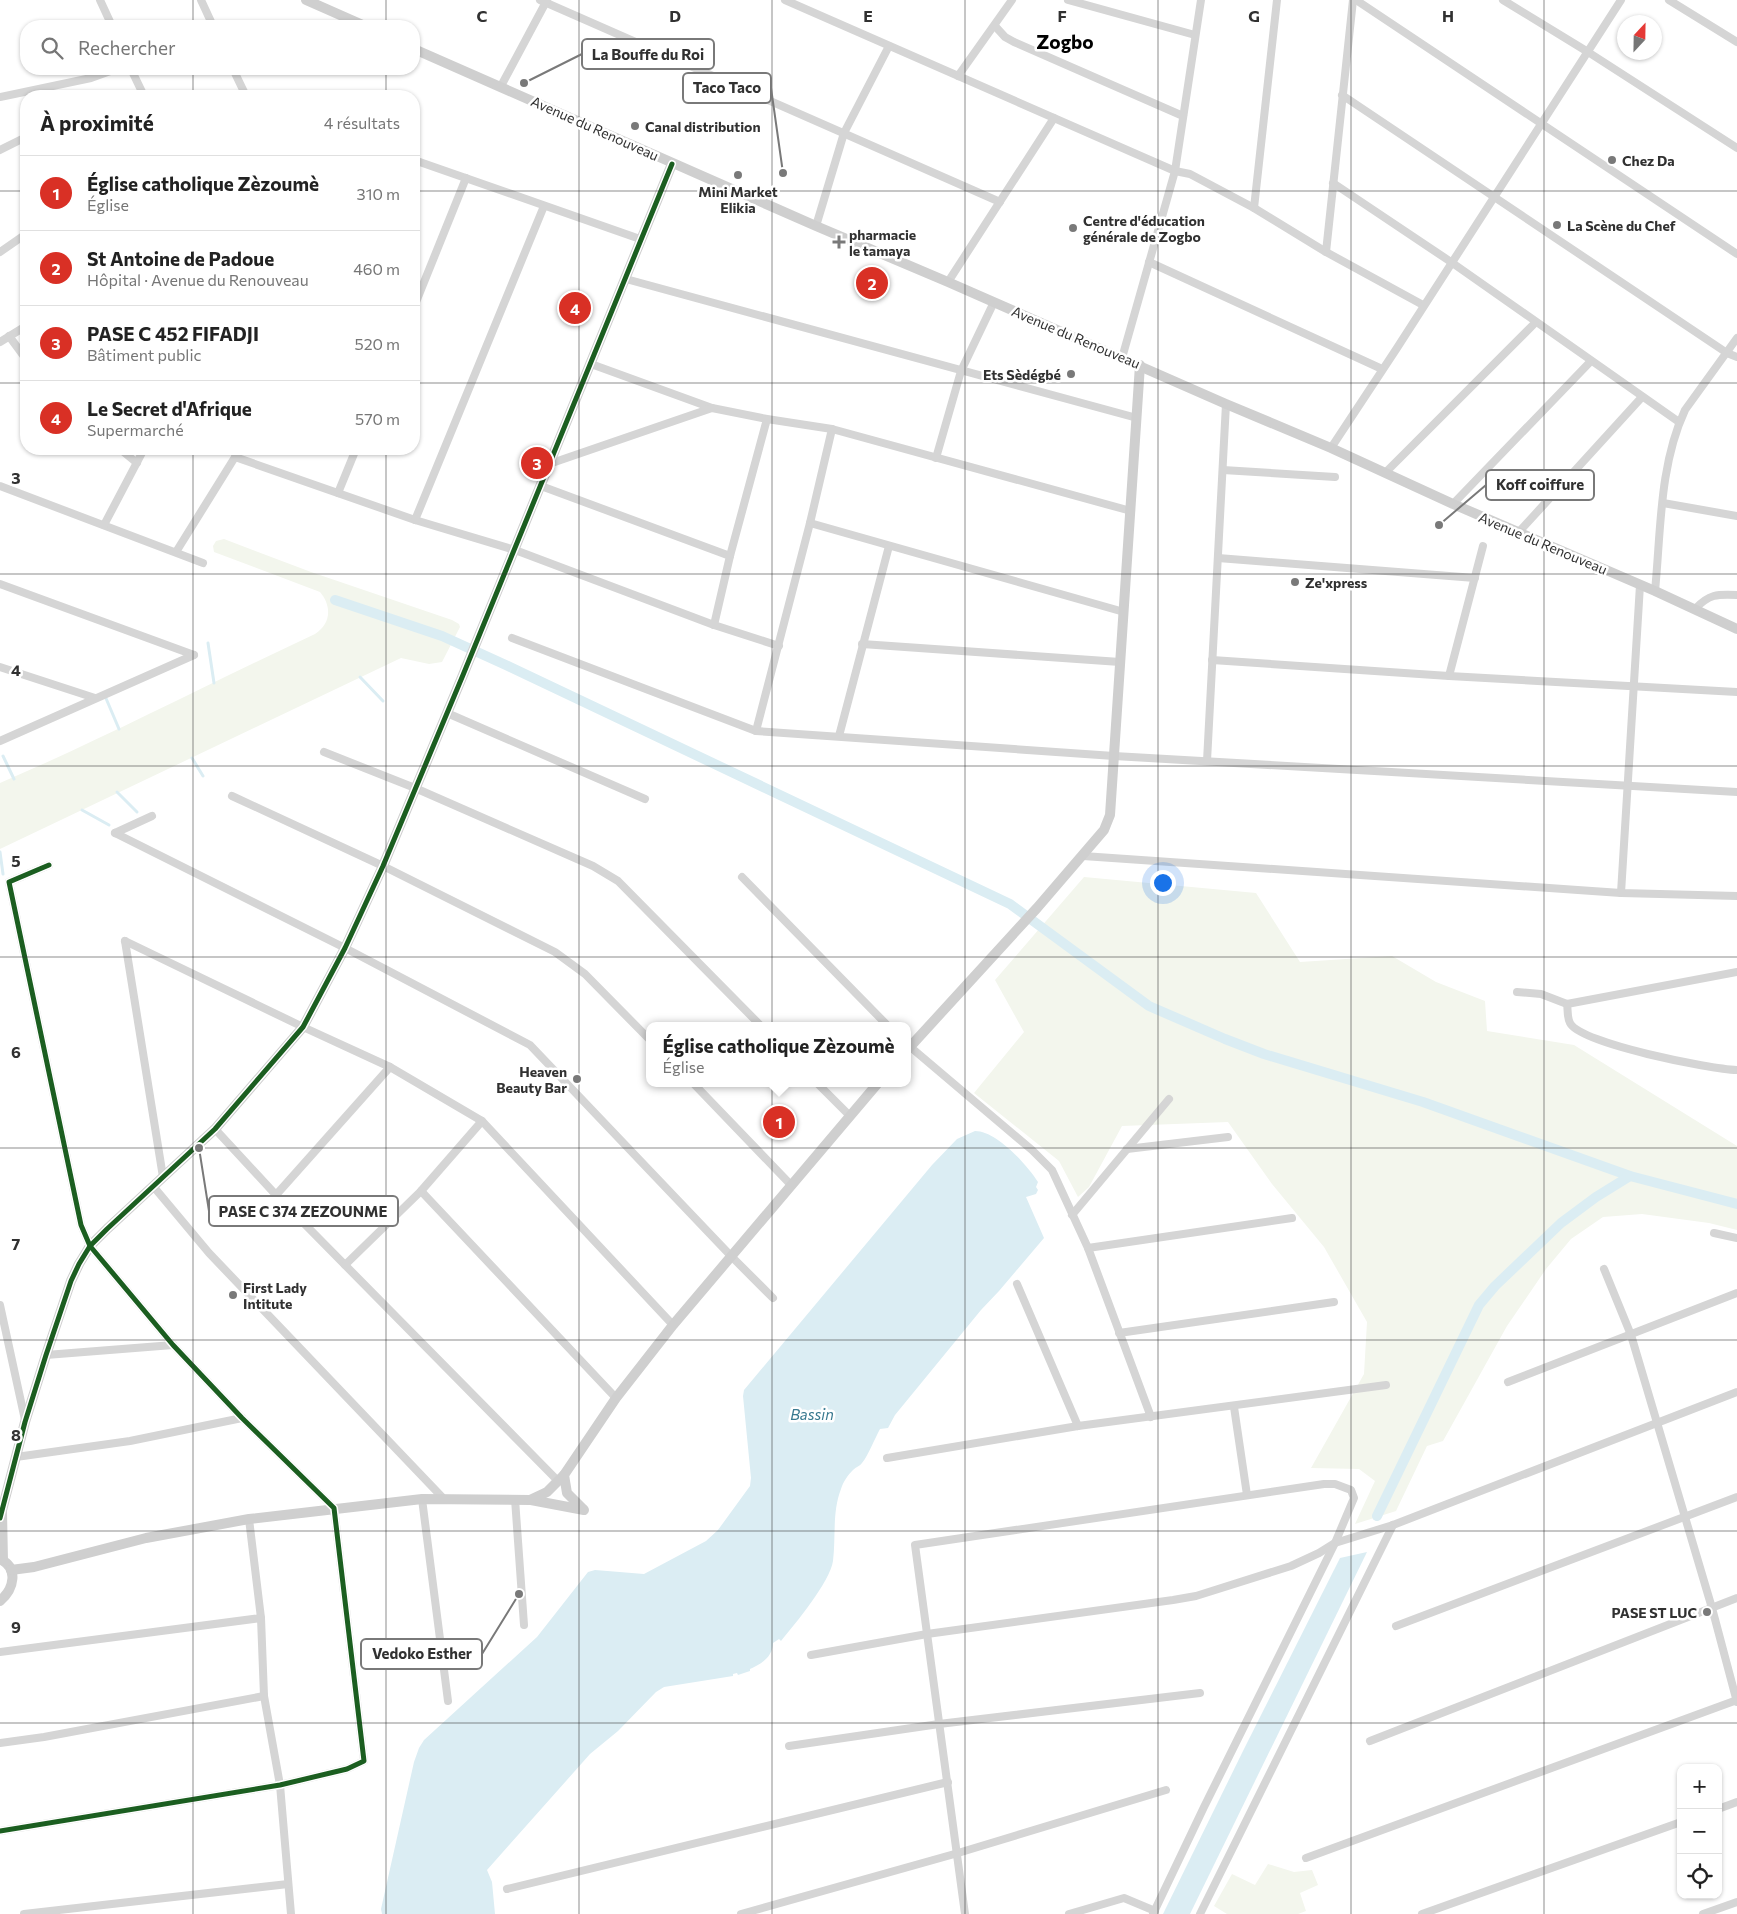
<!DOCTYPE html>
<html lang="fr">
<meta charset="utf-8">
<style>
:root{--surface:#fff;--page:#f2f2f2;--text:#222;--muted:#767676;--line:#e0e0e0;--accent:#d93025}
body{margin:0;font-family:Commissioner,sans-serif;background:var(--page);color:var(--text)}
.controls{position:absolute;right:15px;bottom:15px;display:grid;overflow:hidden;border-radius:10px;box-shadow:0 1px 4px #0004}
.controls button{width:45px;height:45px;display:grid;place-items:center;padding:0;border:0;border-bottom:1px solid var(--line);background:var(--surface);color:var(--text);font:25px sans-serif}
.compass{position:absolute;left:1617px;top:15px;width:45px;height:45px;border-radius:50%;background:var(--surface);box-shadow:0 1px 4px #0004;rotate:22deg}
.you{position:absolute;left:1162px;top:882px;width:18px;height:18px;margin:-12px;border:4px solid #fff;border-radius:50%;background:#1a73e8;box-shadow:0 0 0 8px #1a73e833}
.badge{display:grid;place-items:center;width:32px;height:32px;border-radius:50%;background:var(--accent);color:#fff;font-size:16px;font-weight:700}
.pin{position:absolute;translate:-50% -50%;border:2px solid #fff;box-shadow:0 1px 5px #0006}
.popup{position:absolute;left:646px;top:1022px;width:265px;height:65px;box-sizing:border-box;display:grid;place-content:center;border-radius:10px;background:var(--surface);filter:drop-shadow(0 1px 4px #0005);font-size:16px;white-space:nowrap;color:var(--muted)}
.popup b{font-size:19px;color:var(--text)}
.popup::after{content:'';position:absolute;left:50%;top:100%;margin-left:-10px;border:10px solid transparent;border-top-color:var(--surface)}
.list{margin:0;padding:0;list-style:none}
h2{display:flex;justify-content:space-between;align-items:center;height:65px;margin:0;padding:0 20px;font-size:21px}
h2 small{font-size:16px;font-weight:400;color:var(--muted)}
.list li{display:grid;grid-template-columns:32px 1fr auto;gap:15px;align-items:center;box-sizing:border-box;height:75px;padding:0 20px;border-top:1px solid var(--line)}
.list b{display:block;font-size:19px;white-space:nowrap}
.list p{margin:0;font-size:16px;white-space:nowrap;color:var(--muted)}
.list em{font-size:16px;font-style:normal;color:var(--muted)}
.icon{flex:none;width:28px;height:28px;fill:none;stroke:currentColor;stroke-width:2;stroke-linecap:round;stroke-linejoin:round}
.map{position:relative;flex:none;width:1737px;height:1914px;overflow:hidden}
.search{position:absolute;background:var(--surface);box-shadow:0 1px 4px #0004;left:20px;top:20px;width:400px;height:55px;display:flex;align-items:center;gap:12px;box-sizing:border-box;padding:0 18px;border-radius:20px;color:var(--muted);font-size:19px}
.panel{position:absolute;background:var(--surface);box-shadow:0 1px 4px #0004;left:20px;top:90px;width:400px;height:365px;border-radius:20px}
.map>svg:first-child{display:block}
</style>
<div class="map">
<svg width="1737" height="1914" viewBox="0 0 1737 1914">
<rect width="100%" height="100%" fill="#fff"/>
<g fill="#f3f6ed">
<path d="M224,539l87,33 141,48 7,4 1,3 -18,35 -13,2 -28,-6 -401,191v-66c107,-46 210,-100 315,-149 16,-10 17,-28 5,-42l-106,-40 -1,-6 3,-5z"/>
<path d="M1084,877l172,16 44,69 92,-6 44,26 49,19 2,30 87,14 163,101v84l-28,-7 -67,-9 -39,3 -32,22 -25,30 -39,57 -64,115 -16,5 -31,65 -41,13 20,-43 -16,-12 -48,-1 53,-94 3,-52 -43,-75 -52,-63 -44,-62 -106,4 -33,61 -11,10 -19,-36 -85,-68 50,-61 -29,-52z"/>
<path d="M1268,1864l26,8 18,-2 6,15 -18,8 6,18 -8,3h-71l-13,-8 18,-32 23,11z"/>
</g>
<g fill="#dbedf3">
<path d="M975,1131c22,0 52,34 63,51l-2,5 2,3 -2,4 -10,3 18,41 -45,53 -18,19 -86,105 -7,13 -8,1c-5,9 -12,27 -18,34 -2,3 -6,4 -9,7 -5,5 -10,12 -12,19 -9,23 -5,48 -8,72 -3,21 -38,63 -52,80l-2,-2 -6,4c0,13 -11,21 -23,26v2l-12,4 -1,-2 -4,1v2l-69,11 -8,5 -38,39 -28,23 -103,116 5,12 3,32h-113l-1,-5 33,-147 5,-14 5,-8 113,-103 51,-65 7,-2 49,4 62,-33 12,-11 32,-44 1,-8 -8,-82 1,-6 188,-225 25,-26z"/>
<path d="M1367,1552l-177,362h-27l80,-163 97,-193z"/>
</g>
<g fill="none" stroke-linecap="round" stroke-linejoin="round">
<g stroke="#dbedf3" stroke-width="3">
<path d="M208,643l6,40"/>
<path d="M360,677l23,24"/>
<path d="M105,696l14,33"/>
<path d="M3,756l11,23"/>
<path d="M192,758l11,18"/>
<path d="M117,792l20,20"/>
<path d="M82,810l27,15"/>
<path d="M0,852l3,22"/>
</g>
<g stroke="#dbedf3" stroke-width="10">
<path d="M335,600l107,36 66,30 502,238 139,102 76,33 39,15 159,48 207,74 107,28"/>
<path d="M1377,1516l102,-211 16,-19 66,-63 35,-26 34,-21"/>
</g>
<g stroke="#d5d5d5" stroke-width="8">
<path d="M100,0l12,26"/>
<path d="M201,0l12,26"/>
<path d="M540,0l460,202"/>
<path d="M785,0l390,171 15,3 64,34 72,44 97,53"/>
<path d="M1068,0l127,35"/>
<path d="M1356,0l381,254"/>
<path d="M1503,0l85,52 149,96"/>
<path d="M1669,0l68,42"/>
<path d="M995,26l10,11 9,5 169,74"/>
<path d="M131,69l13,27"/>
<path d="M233,69l13,27"/>
<path d="M958,76l54,-76"/>
<path d="M501,86l46,-86"/>
<path d="M1342,95l385,258 10,4"/>
<path d="M0,97l91,-19 25,-9"/>
<path d="M0,150l26,-13"/>
<path d="M414,160l226,79"/>
<path d="M1333,183l118,79 228,160"/>
<path d="M1254,208l23,-208"/>
<path d="M816,226l28,-93 45,-87"/>
<path d="M0,252l26,-18"/>
<path d="M1326,252l27,-252"/>
<path d="M1149,262l233,107"/>
<path d="M626,279l511,139"/>
<path d="M948,282l106,-164"/>
<path d="M414,307l52,-129"/>
<path d="M9,336l17,23"/>
<path d="M0,342l26,-16"/>
<path d="M1122,358l53,-187 26,-171"/>
<path d="M591,364l121,44 55,11 65,10 299,82"/>
<path d="M1331,448l66,-100 224,-348"/>
<path d="M120,449l17,14"/>
<path d="M235,457l180,63 100,30 199,75 65,21"/>
<path d="M936,458l25,-87 33,-69"/>
<path d="M549,464l163,-56"/>
<path d="M1223,470l112,7"/>
<path d="M1386,472l149,-149"/>
<path d="M0,486l203,77"/>
<path d="M541,486l189,70"/>
<path d="M338,493l18,-44"/>
<path d="M1663,503l74,13"/>
<path d="M1453,504l138,-143"/>
<path d="M415,520l129,-314"/>
<path d="M810,523l314,89"/>
<path d="M104,525l40,-76"/>
<path d="M1518,533l124,-136"/>
<path d="M176,552l64,-103"/>
<path d="M1218,558l257,20"/>
<path d="M0,584l194,71"/>
<path d="M1655,591c6,-60 4,-125 30,-181l52,-72"/>
<path d="M1695,609c14,-15 22,-15 42,-14"/>
<path d="M714,625l16,-69 37,-137"/>
<path d="M512,638l244,93 358,25 623,36"/>
<path d="M862,644l258,18"/>
<path d="M1212,660l237,16 288,16"/>
<path d="M0,667l95,31"/>
<path d="M1449,676l34,-130"/>
<path d="M447,713l198,86"/>
<path d="M756,731l54,-208 22,-94"/>
<path d="M839,736l50,-190"/>
<path d="M0,741l194,-86"/>
<path d="M324,752l91,36 178,78 25,15 143,145"/>
<path d="M1207,761l19,-357"/>
<path d="M232,796l151,70 172,86 30,22 65,66"/>
<path d="M115,833l230,115 185,97 201,211 42,42"/>
<path d="M115,833l37,-17"/>
<path d="M1083,856l538,37 116,3"/>
<path d="M742,877l146,149"/>
<path d="M1621,893l19,-308"/>
<path d="M125,941l178,86 87,40 92,54 191,204"/>
<path d="M125,941l38,236"/>
<path d="M1517,992l24,2 26,10 170,-32"/>
<path d="M1567,1004c1,5 0,14 3,19 11,21 140,46 167,47"/>
<path d="M908,1045l124,105 20,20 36,78 63,169"/>
<path d="M693,1083l98,102"/>
<path d="M817,1083l32,32"/>
<path d="M215,1129l61,66 282,286"/>
<path d="M1127,1149l101,-12"/>
<path d="M153,1186l56,67 234,245"/>
<path d="M421,1191l195,207"/>
<path d="M276,1195l114,-128"/>
<path d="M1072,1215l97,-116"/>
<path d="M1714,1233l23,5"/>
<path d="M1088,1248l204,-30"/>
<path d="M345,1265l76,-74 61,-70"/>
<path d="M1604,1269l27,66 81,273 25,94"/>
<path d="M1017,1284l61,142"/>
<path d="M0,1305l25,115"/>
<path d="M1119,1333l215,-31"/>
<path d="M46,1355l127,-10"/>
<path d="M1508,1382l229,-89"/>
<path d="M1234,1407l13,88"/>
<path d="M16,1457l114,-16 112,-23"/>
<path d="M887,1458l191,-32 308,-41"/>
<path d="M422,1499l26,202"/>
<path d="M515,1499l9,126"/>
<path d="M249,1519l12,99 3,78 16,89 11,129"/>
<path d="M1396,1626l341,-129"/>
<path d="M0,1652l261,-34"/>
<path d="M811,1655l116,-21 246,-34 23,-4 95,-30 28,-13 16,-10 58,-18 344,-133"/>
<path d="M1370,1741l367,-143"/>
<path d="M0,1743l44,-6 220,-41"/>
<path d="M789,1746l150,-22 261,-31"/>
<path d="M1718,1809l19,-7"/>
<path d="M0,1831l280,-46 67,-16 17,-8 -30,-253 -92,-90 -69,-73 -83,-99 -9,-21 -72,-343 40,-17"/>
<path d="M1306,1858l431,-158"/>
<path d="M507,1889l441,-107"/>
<path d="M24,1914l264,-30"/>
<path d="M741,1914l217,-61 208,-63"/>
<path d="M965,1914l-50,-369 409,-61h11l16,6 3,8 -19,45 -131,264 -51,107"/>
<path d="M1069,1914l55,-16 31,13"/>
<path d="M1200,1914l193,-389"/>
<path d="M1422,1914l259,-92"/>
<path d="M1703,1914l34,-12"/>
</g>
<g stroke="#cfcfcf" stroke-width="10">
<path d="M306,0l59,26"/>
<path d="M414,49l402,177 132,56 278,122 105,44 122,56 202,87 82,38"/>
<path d="M908,1049l129,-141 67,-78 6,-15 30,-450"/>
<path d="M564,1475l3,18 16,16"/>
<path d="M531,1500l53,10"/>
<path d="M2,1512l1,48"/>
<path d="M0,1518l25,-96 21,-67 25,-74 8,-17 11,-18 17,-17 108,-100 88,-102 42,-79 38,-82 80,-191 209,-511"/>
<path d="M0,1559c19,9 14,30 0,42"/>
<path d="M11,1570l23,-3 112,-29 103,-19 173,-20 108,1 17,-8 17,-17 52,-77 57,-73 205,-242"/>
</g>
<defs>
<g id="cycleway">
<path d="M0,1518l25,-96 21,-67 25,-74 8,-17 11,-18 17,-17 108,-100 88,-102 42,-79 38,-82 80,-191 209,-511"/>
<path d="M0,1831l280,-46 67,-16 17,-8 -30,-253 -92,-90 -69,-73 -83,-99 -9,-21 -72,-343 40,-17"/>
</g>
</defs>
<use href="#cycleway" stroke="#fff" stroke-width="8"/>
<use href="#cycleway" stroke="#1b5e20" stroke-width="5"/>
</g>
<path fill="none" stroke="#313131" stroke-width="1" stroke-opacity="0.55" d="M193,0v26M386,0v26M579,0v1914M772,0v1914M965,0v1914M1158,0v1914M1351,0v1914M1544,0v1914M193,69v27M386,69v27M0,191h26M414,191h1323M0,383h26M414,383h1323M193,449v1465M386,449v1465M0,574h1737M0,766h1737M0,957h1737M0,1148h1737M0,1340h1737M0,1531h1737M0,1723h1737"/>
<g fill="#797979" stroke="#fff" stroke-width="2">
<circle cx="635" cy="126" r="5"/>
<circle cx="1612" cy="160" r="5"/>
<circle cx="738" cy="175" r="5"/>
<circle cx="1557" cy="225" r="5"/>
<circle cx="1073" cy="228" r="5"/>
<path d="M836.5 234.5h5v5h5v5h-5v5h-5v-5h-5v-5h5z"/>
<circle cx="1071" cy="374" r="5"/>
<circle cx="1295" cy="582" r="5"/>
<circle cx="577" cy="1079" r="5"/>
<circle cx="233" cy="1295" r="5"/>
<circle cx="1707" cy="1612" r="5"/>
</g>
<g text-anchor="middle" dominant-baseline="central" stroke-width="5" stroke-linejoin="round" paint-order="stroke">
<g font-size="14" font-weight="bold" fill="#313131" stroke="#fff" text-anchor="start">
<text x="645" y="126">Canal distribution</text>
<text x="1622" y="160">Chez Da</text>
<text x="738" y="191" text-anchor="middle">Mini Market<tspan x="738" dy="16">Elikia</tspan></text>
<text x="1083" y="220">Centre d'éducation<tspan x="1083" dy="16">générale de Zogbo</tspan></text>
<text x="1567" y="225">La Scène du Chef</text>
<text x="849" y="234">pharmacie<tspan x="849" dy="16">le tamaya</tspan></text>
<text x="1061" y="374" text-anchor="end">Ets Sèdégbé</text>
<text x="1305" y="582">Ze'xpress</text>
<text x="567" y="1071" text-anchor="end">Heaven<tspan x="567" dy="16">Beauty Bar</tspan></text>
<text x="243" y="1287">First Lady<tspan x="243" dy="16">Intitute</tspan></text>
<text x="1697" y="1612" text-anchor="end">PASE ST LUC</text>
</g>
<g font-size="14" fill="#313131" stroke="#fff">
<text transform="translate(595 128) rotate(24)">Avenue du Renouveau</text>
<text transform="translate(1076 337) rotate(23)">Avenue du Renouveau</text>
<text transform="translate(1543 543) rotate(23)">Avenue du Renouveau</text>
</g>
<g font-size="15" font-style="italic" fill="#3a7a90" stroke="#fff">
<text x="812" y="1414">Bassin</text>
</g>
<g font-size="19" font-weight="bold" fill="#000" stroke="#fff">
<text x="1065" y="41">Zogbo</text>
</g>
</g>
<g font-size="16" text-anchor="middle" font-weight="bold" fill="#313131" stroke="#fff" stroke-width="5" stroke-linejoin="round" paint-order="stroke">
<text x="482" y="22">C</text>
<text x="675" y="22">D</text>
<text x="868" y="22">E</text>
<text x="1062" y="22">F</text>
<text x="1254" y="22">G</text>
<text x="1448" y="22">H</text>
<text x="16" y="484">3</text>
<text x="16" y="676">4</text>
<text x="16" y="867">5</text>
<text x="16" y="1058">6</text>
<text x="16" y="1250">7</text>
<text x="16" y="1441">8</text>
<text x="16" y="1633">9</text>
</g>
<path fill="none" stroke="#797979" stroke-width="2" d="M524 83L582 54M783 173L771 88M1439 525L1486 485M199 1148L209 1211M519 1594L482 1654"/>
<g fill="#797979" stroke="#fff" stroke-width="2">
<circle cx="524" cy="83" r="5"/>
<circle cx="783" cy="173" r="5"/>
<circle cx="1439" cy="525" r="5"/>
<circle cx="199" cy="1148" r="5"/>
<circle cx="519" cy="1594" r="5"/>
</g>
<g fill="#fff" stroke="#797979" stroke-width="2">
<rect x="582" y="39" width="132" height="30" rx="5"/>
<rect x="683" y="73" width="88" height="30" rx="5"/>
<rect x="1486" y="470" width="108" height="30" rx="5"/>
<rect x="209" y="1196" width="189" height="30" rx="5"/>
<rect x="361" y="1639" width="121" height="30" rx="5"/>
</g>
<g font-size="15" text-anchor="middle" font-weight="bold" fill="#313131">
<text x="648" y="60">La Bouffe du Roi</text>
<text x="727" y="93">Taco Taco</text>
<text x="1540" y="490">Koff coiffure</text>
<text x="303" y="1217">PASE C 374 ZEZOUNME</text>
<text x="422" y="1659">Vedoko Esther</text>
</g>
</svg>
<div class="controls">
<button>+</button>
<button>−</button>
<button><svg class="icon" aria-label="locate" viewBox="0 0 24 24"><circle cx="12" cy="12" r="6"/><path d="M12 2v4M12 18v4M2 12h4M18 12h4"/></svg></button>
</div>
<svg class="compass" viewBox="-18 -18 36 36"><path d="M0-13l5 13h-10z" fill="#e53935"/><path d="M0 13l5-13h-10z" fill="#767676"/></svg>
<div class="you"></div>
<div class="pin badge" style="left:779px;top:1122px">1</div>
<div class="popup"><b>Église catholique Zèzoumè</b>Église</div>
<div class="pin badge" style="left:872px;top:283px">2</div>
<div class="pin badge" style="left:537px;top:463px">3</div>
<div class="pin badge" style="left:575px;top:308px">4</div>
<div class="search"><svg class="icon" aria-label="search" viewBox="0 0 24 24"><circle cx="10" cy="10" r="6"/><path d="M15 15l6 6"/></svg>Rechercher</div>
<section class="panel">
<h2>À proximité<small>4 résultats</small></h2>
<ul class="list">
<li><span class="badge">1</span><div><b>Église catholique Zèzoumè</b><p>Église</p></div><em>310 m</em></li>
<li><span class="badge">2</span><div><b>St Antoine de Padoue</b><p>Hôpital · Avenue du Renouveau</p></div><em>460 m</em></li>
<li><span class="badge">3</span><div><b>PASE C 452 FIFADJI</b><p>Bâtiment public</p></div><em>520 m</em></li>
<li><span class="badge">4</span><div><b>Le Secret d'Afrique</b><p>Supermarché</p></div><em>570 m</em></li>
</ul>
</section>
</div>
